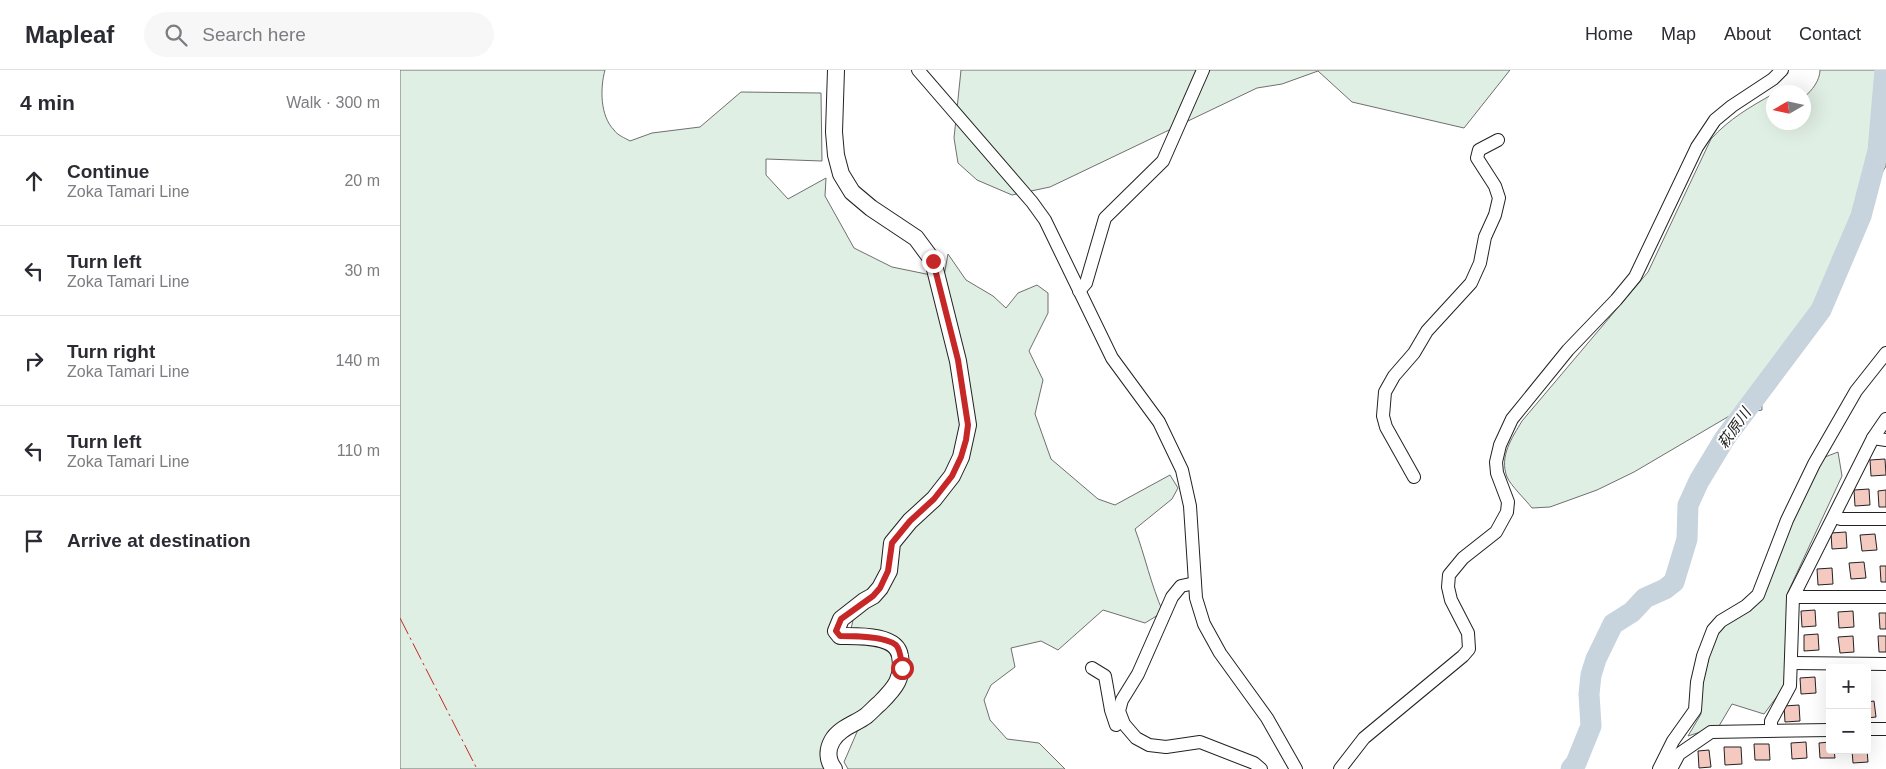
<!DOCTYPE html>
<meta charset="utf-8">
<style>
:root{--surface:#fff;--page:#f7f7f7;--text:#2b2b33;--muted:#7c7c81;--line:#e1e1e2}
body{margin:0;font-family:Helvetica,"Noto Sans JP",sans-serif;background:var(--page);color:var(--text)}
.controls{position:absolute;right:15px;bottom:15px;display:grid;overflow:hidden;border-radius:5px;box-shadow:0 5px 20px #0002}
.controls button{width:45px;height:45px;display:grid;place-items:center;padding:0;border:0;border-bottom:1px solid var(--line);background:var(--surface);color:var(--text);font:25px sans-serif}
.compass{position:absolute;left:1366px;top:15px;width:45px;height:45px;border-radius:50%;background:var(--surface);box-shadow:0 5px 20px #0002;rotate:261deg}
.stop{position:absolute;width:15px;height:15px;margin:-11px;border:4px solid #c62828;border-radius:50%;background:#fff}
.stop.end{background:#c62828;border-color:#fff;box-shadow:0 1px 5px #0008}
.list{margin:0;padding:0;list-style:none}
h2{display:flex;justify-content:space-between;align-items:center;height:65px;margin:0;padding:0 20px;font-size:21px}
h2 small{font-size:16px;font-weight:400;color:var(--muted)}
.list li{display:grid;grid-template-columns:32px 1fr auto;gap:15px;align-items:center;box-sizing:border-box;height:90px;padding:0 20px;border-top:1px solid var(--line)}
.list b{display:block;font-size:19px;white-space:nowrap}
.list p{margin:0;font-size:16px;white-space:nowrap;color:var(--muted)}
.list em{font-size:16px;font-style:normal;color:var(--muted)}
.icon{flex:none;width:28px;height:28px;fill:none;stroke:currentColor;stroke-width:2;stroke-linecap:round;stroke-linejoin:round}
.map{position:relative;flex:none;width:1486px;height:699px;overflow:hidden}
header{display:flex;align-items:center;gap:30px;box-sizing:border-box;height:70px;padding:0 25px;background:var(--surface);border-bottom:1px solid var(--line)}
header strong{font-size:24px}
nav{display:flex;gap:28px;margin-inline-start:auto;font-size:18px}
.search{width:350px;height:45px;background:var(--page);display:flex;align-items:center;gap:12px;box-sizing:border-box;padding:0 18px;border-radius:28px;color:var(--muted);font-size:19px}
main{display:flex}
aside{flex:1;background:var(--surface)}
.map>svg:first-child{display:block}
</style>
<header>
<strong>Mapleaf</strong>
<div class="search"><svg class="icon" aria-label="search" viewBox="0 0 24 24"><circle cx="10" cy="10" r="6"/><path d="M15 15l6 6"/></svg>Search here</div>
<nav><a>Home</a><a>Map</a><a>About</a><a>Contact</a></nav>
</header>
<main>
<aside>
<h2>4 min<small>Walk · 300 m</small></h2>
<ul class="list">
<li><svg class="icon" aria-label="ahead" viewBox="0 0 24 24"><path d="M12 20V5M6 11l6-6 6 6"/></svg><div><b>Continue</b><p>Zoka Tamari Line</p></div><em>20 m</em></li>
<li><svg class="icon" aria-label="left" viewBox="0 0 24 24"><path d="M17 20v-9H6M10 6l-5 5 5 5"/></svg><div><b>Turn left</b><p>Zoka Tamari Line</p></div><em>30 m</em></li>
<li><svg class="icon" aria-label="right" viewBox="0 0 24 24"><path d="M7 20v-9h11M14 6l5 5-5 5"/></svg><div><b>Turn right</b><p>Zoka Tamari Line</p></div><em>140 m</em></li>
<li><svg class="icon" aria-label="left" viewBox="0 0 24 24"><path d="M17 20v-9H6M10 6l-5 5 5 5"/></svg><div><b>Turn left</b><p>Zoka Tamari Line</p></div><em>110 m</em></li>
<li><svg class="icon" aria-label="arrive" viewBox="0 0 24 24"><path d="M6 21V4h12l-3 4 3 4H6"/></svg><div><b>Arrive at destination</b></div></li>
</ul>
</aside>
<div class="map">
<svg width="1486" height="699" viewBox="0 0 1486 699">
<rect width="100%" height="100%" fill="#fff"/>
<g fill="#e0efe3" stroke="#6f6f6f">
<path d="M0,0h205c-5,18 -5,46 9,60 3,5 11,8 16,11l22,-8 48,-6 41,-35 80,1 1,68 -56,-2v16l22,24 38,-21 -1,18 29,52 38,19 39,8 22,86 10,64 -7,31 -72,114 -7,15 -40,32 15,24 42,8 2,27 -31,36 -30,17 -7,40h-428z"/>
<path d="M561,0h549l-46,58 -112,-26 -34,-31 -36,13 -25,4 -207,99 -38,8 -35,-15 -19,-17 -4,-25z"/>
<path d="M1420,0h66v96l-27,47 -44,121 -54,47 1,29 -31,5 -97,57 -37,18 -47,17 -18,1c-6,-8 -21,-22 -25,-31 -8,-21 5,-39 15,-56l126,-149 63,-133c18,-20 39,-32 62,-45l1,28h30v-25c8,-6 16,-17 16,-27z"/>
<path d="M548,184l18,26 27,16 13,12 12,-15 19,-8 11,8v20l-19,38 14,29 -8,34 16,45 47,40 17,6 55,-30 8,13 -6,11 -37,30c10,27 16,56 28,83l-18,11 -42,-13 -45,40 -17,-9 -30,7 4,19 -24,18 -7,15 6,20 17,19 32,4 26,26h-217l-4,-7 16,-37 40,-34v-50l-49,-12 2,-9 36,-31 10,-46 71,-92 -26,-175z"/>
<path d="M1438,382l4,24 -54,116 -4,95 -20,27 -32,-10 -13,22 -31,10 13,-22 -3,-28 16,-53 44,-32 40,-98 27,-46z"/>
</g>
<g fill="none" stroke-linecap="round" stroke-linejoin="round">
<path stroke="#c7d3dd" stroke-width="21" d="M1171,699l5,-6 15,-37 -2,-32 2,-19 5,-16 17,-35 19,-12 13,-14 20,-9 9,-7 13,-43 1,-34 11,-24 26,-43 96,-128 40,-94 17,-65 7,-81"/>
</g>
<g fill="#f3c9c0" stroke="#222">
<path d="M1485,389l1,16 -15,1 -1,-16z"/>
<path d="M1469,419l1,16 -15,1 -1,-16z"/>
<path d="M1486,420v17h-7l-1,-16z"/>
<path d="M1446,462l1,16 -15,1 -1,-16z"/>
<path d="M1475,464l2,16 -15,1 -2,-16z"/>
<path d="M1464,492l2,16 -15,1 -2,-16z"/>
<path d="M1480,496h6v16h-5z"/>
<path d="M1432,498l1,16 -15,1 -1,-16z"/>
<path d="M1415,540l1,16 -14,1 -1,-16z"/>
<path d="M1453,541l1,16 -15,1 -1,-16z"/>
<path d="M1479,543h7v16h-6z"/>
<path d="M1418,564l1,16 -15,1v-16z"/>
<path d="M1453,566l1,16 -14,1 -2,-16z"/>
<path d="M1478,566h8v16h-7z"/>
<path d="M1415,607l1,16 -15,1 -1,-16z"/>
<path d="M1474,631l2,16 -9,1v-16z"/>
<path d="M1399,635l1,16 -15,1 -1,-16z"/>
<path d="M1406,672l1,16 -15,1 -1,-16z"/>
<path d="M1430,672v8h4l1,8h-15l-1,-15z"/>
<path d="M1354,674h15l1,16h-15z"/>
<path d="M1324,677h17l1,17 -17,1z"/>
<path d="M1309,680l2,17 -12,1 -1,-17z"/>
<path d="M1452,680h15l1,12 -15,1z"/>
</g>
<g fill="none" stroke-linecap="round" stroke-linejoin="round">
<defs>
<g id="minor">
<path d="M518,0l114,132 13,18 67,138 47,64 23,48 8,36 6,92 8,26 16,29 47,65 29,51"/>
<path d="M679,221l7,-8 19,-65 58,-57 40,-91"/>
<path d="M1473,368l13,2"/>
<path d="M1014,407l-28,-50 -3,-11 2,-24 9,-16 20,-23 13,-22 44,-48 9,-20 5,-26 10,-22 4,-17 -4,-12 -18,-28 2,-8 19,-10"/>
<path d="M1434,447l7,2h45"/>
<path d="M795,513l-14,3 -9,11 -34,77 -16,26 -3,11 5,13 12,14 13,7 17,2 34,-5 54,21 7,6"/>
<path d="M1393,527h93"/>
<path d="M1392,593l94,1"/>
<path d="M692,598l13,8 6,34 5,15"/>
<path d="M1467,659h19"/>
<path d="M1371,660v-9l19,-35 3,-89 80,-159 13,-19"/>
<path d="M940,699l24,-31 99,-82 6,-7 -1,-16 -17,-33 -3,-13 1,-12 14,-17 33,-26 11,-20 1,-10 -11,-29 -1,-11 4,-17 12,-26 56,-69 48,-50 19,-23 62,-130 18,-27 17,-14 41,-27 9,-9"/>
<path d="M1259,699l14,-28 22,-31 2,-28 6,-26 10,-26 8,-9 25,-15 12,-11 29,-75 27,-56 42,-73 30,-38"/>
<path d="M1271,699l8,-15 32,-22 119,-2"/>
</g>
<path id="major" d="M434,699c-7,-9 -7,-19 -2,-28 7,-13 23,-17 34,-25 5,-4 9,-9 14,-13 15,-15 24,-25 20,-47 -3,-22 -43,-20 -60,-20l-4,-5 5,-12 23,-18 9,-5 7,-8 9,-17 3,-28 18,-22 24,-22 18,-23 9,-19 7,-32 -10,-64 -25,-100 -17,-23 -45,-30 -19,-16 -11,-18 -5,-19 -2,-23 2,-62"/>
</defs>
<use href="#minor" stroke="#222" stroke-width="14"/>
<use href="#major" stroke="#222" stroke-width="18"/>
<use href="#minor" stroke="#fff" stroke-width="12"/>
<use href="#major" stroke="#fff" stroke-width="16"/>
<path stroke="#c62828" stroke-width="1" stroke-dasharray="18 4 2.5 4" stroke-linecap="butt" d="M0,548l77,151"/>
</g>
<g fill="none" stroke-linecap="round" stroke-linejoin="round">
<path stroke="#c62828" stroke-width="6" d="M502,598c-1,-7 -1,-18 -6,-23 -11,-9 -42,-9 -56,-9l-4,-5 5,-12 32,-23 7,-8 8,-17 4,-28 18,-22 24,-22 18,-23 9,-19 5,-17 2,-15 -10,-65 -25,-99"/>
</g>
<g text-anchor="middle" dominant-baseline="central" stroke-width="4" stroke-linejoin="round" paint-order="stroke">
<g font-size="15" font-style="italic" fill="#222" stroke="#fff">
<text transform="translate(1334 358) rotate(-55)">萩原川</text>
</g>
</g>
</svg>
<div class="controls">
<button>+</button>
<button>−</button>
</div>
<svg class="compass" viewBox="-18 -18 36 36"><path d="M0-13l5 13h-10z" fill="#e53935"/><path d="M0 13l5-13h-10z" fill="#7c7c81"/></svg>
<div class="stop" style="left:502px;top:598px"></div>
<div class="stop end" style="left:533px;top:191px"></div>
</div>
</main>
